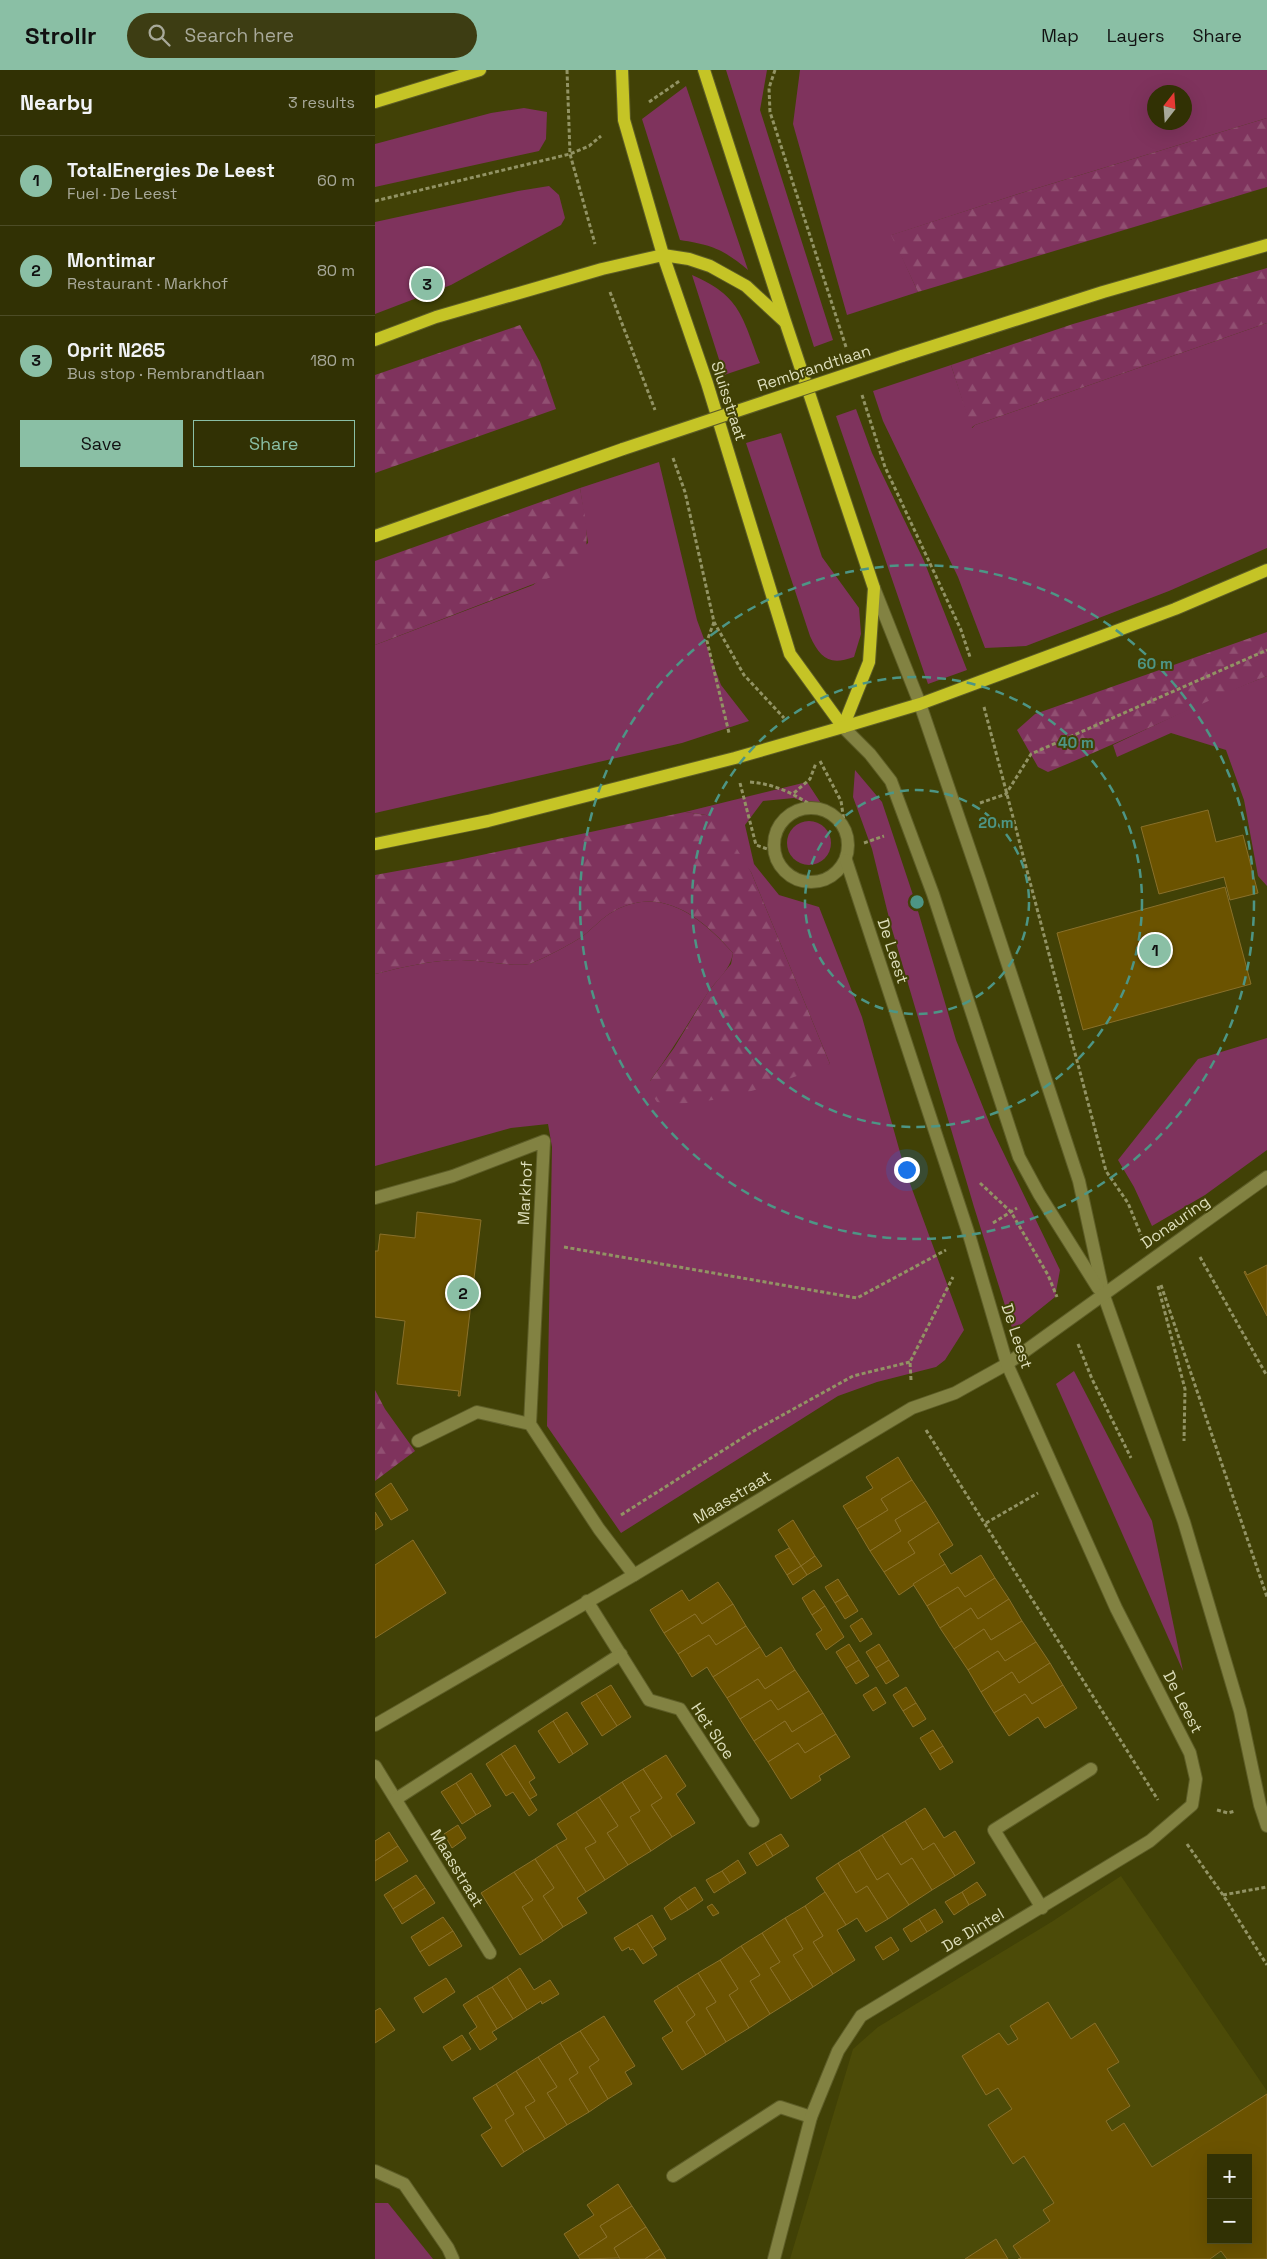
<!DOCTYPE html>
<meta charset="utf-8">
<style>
:root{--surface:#313104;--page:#3d3d13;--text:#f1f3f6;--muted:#a8a99a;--line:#4c4c26;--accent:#8abfa5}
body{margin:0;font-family:"Space Grotesk",sans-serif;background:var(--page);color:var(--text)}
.controls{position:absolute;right:15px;bottom:15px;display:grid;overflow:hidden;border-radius:0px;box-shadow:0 5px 20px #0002}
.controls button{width:45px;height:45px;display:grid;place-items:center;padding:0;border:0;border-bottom:1px solid var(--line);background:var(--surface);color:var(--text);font:25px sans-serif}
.compass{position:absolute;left:772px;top:15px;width:45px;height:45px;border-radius:50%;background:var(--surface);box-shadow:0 5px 20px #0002;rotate:17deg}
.you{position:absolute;left:531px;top:1099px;width:18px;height:18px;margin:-12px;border:4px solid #fff;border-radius:50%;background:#1a73e8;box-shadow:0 0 0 8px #1a73e833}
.badge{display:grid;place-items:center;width:32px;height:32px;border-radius:50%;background:var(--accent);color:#111;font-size:16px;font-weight:700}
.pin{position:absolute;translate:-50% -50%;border:2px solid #fff;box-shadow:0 1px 5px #0006}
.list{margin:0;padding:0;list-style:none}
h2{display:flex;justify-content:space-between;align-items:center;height:65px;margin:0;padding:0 20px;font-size:21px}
h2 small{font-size:16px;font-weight:400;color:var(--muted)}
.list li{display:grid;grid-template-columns:32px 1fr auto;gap:15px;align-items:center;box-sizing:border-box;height:90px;padding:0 20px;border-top:1px solid var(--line)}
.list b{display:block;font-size:19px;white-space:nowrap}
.list p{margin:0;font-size:16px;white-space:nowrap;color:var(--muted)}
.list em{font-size:16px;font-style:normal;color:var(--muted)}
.actions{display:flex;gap:10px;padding:15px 20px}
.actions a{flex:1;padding:11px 0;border:1px solid var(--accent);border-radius:0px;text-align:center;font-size:18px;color:var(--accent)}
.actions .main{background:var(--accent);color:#111}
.icon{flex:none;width:28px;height:28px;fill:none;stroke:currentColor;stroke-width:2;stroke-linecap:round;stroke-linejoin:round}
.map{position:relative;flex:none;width:892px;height:2189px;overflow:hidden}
header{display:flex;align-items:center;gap:30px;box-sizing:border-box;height:70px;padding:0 25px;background:var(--accent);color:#111}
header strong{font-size:24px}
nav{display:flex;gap:28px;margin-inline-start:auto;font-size:18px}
.search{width:350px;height:45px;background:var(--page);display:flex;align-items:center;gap:12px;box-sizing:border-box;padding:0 18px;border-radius:28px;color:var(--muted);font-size:19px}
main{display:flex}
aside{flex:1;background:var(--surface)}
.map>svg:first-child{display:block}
</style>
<header>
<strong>Strollr</strong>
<div class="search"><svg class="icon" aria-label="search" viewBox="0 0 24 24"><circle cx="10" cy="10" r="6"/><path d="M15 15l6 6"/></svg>Search here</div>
<nav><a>Map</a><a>Layers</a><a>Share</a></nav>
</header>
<main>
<aside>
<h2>Nearby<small>3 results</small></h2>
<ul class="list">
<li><span class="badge">1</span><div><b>TotalEnergies De Leest</b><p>Fuel · De Leest</p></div><em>60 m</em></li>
<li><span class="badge">2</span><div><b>Montimar</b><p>Restaurant · Markhof</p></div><em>80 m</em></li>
<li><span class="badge">3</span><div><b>Oprit N265</b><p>Bus stop · Rembrandtlaan</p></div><em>180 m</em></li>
</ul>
<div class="actions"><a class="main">Save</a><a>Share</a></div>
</aside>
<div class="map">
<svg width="892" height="2189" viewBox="0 0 892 2189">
<defs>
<pattern id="forest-firs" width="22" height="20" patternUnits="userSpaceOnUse" patternTransform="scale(1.25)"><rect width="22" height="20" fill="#7f335d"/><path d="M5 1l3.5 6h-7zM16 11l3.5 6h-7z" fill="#915072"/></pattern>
</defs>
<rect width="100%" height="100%" fill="#414106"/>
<path fill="#4c4b08" d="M746,1806l146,215v81l-19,-14h-37v82h4l12,19h-437l63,-210 25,-22 175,-106z"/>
<g fill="#7f335d" fill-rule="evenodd">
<path d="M351,0h41l-7,40 73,230 -19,7z"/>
<path d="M425,0h467v48l-249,76 -126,41 26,57 -71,23 -54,-191zM780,22h30v30h-30z"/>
<path d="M311,16l62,184c-25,-21 -36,-25 -68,-30l-38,-121z"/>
<path d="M149,38l23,4 -1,27 -7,12 -164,36v-43l116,-31z"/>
<path d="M174,116l10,9 6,23 -4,7 -110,60 -76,29v-92l143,-31z"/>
<path d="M317,205c49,21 50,42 68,88l-36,12z"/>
<path d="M892,253v225l-98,43 -143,55 -41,2 -27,-71 -75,-156 -10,-30 78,-26 21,63 3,-3z"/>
<path d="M481,339l16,44 52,108 43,109 -39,14 -92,-268z"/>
<path d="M406,363l41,124 37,51 2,26 -7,23c-25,9 -34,1 -44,-21l-64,-193z"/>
<path d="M284,392l38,158 24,65 28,36 -67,22 -307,70v-168l158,-60 55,-42 -8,-55z"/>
<path d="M892,606v210l-9,-10 -14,-76 -18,-50 -55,-17 -54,24 -4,-12 101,-48z"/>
<path d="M480,700l27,32 33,99 41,139 35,87 69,143 -5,27 -42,34 -39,-124 -83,-281 -19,-77 -19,-52z"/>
<path d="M432,712l19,29 -32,-13 -31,3 -18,24 9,39 25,31 40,12 43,110 43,153 59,160 -19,30 -9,7 -59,15 -39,14 -217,137 -74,-107 5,-279 -4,-23 -37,4 -136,38v-192c29,-7 56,-14 86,-14 17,0 55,7 68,4 10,-3 46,-22 54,-28 9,-7 17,-16 26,-22 49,-31 90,1 124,39 -3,18 -16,26 -26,41 -19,29 -36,59 -57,87l180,-17 -79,-192 -45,-57 -21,-3z"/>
<circle cx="434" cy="773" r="22"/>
<path d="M892,968v112l-62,45 -53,31 -18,-39 -16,-27 80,-101z"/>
<path d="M699,1301l78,150 31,150 -127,-287z"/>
<path d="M0,2133h13l45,56h-58z"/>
</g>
<g fill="url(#forest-firs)">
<path d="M892,48v69l-349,105 -27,-57 127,-41z"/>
<path d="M892,198v55l-292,102 -4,3 -20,-63 122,-41z"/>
<path d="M145,255l20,37 16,47 -181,64v-98z"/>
<path d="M205,418c4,26 13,54 0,78l-205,79v-84z"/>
<path d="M892,562v44c-74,30 -145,66 -219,96l-10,-5 -21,-37 18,-16z"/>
<path d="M310,742l21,3 18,13 27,44 79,192c-53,19 -116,45 -173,38l-8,-12 1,-9 24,-33 34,-56 23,-28 2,-11c-33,-38 -75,-70 -124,-39 -9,6 -17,15 -26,22 -8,6 -44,25 -54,28 -13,3 -52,-4 -68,-4 -30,0 -57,7 -86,14v-99l83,-15z"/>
<path d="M0,1320l10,19 30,42 -40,30z"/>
</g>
<g fill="#6b5300" stroke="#89702a" fill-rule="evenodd">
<path d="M833,740l8,32 27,-7 15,58 -28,7 -6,-23 -65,17 -18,-67z"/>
<path d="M850,817l26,97 -168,46 -26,-97z"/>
<path d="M42,1142l64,8 -21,176h-2l1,-5 -62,-7 8,-63 -30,-4v-66h3l2,-17 35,4z"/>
<path d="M892,1195v51l-23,-44 1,-1 2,4z"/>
<path d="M523,1387l14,23 -31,19 7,11 -31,19 -14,-23 30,-18 -7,-11z"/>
<path d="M537,1410l14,21 -31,19 6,11 -31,20 -13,-22 31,-19 -7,-11z"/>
<path d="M16,1413l17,27 -17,10 -16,-26z"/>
<path d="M551,1431l13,21 -31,20 7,11 -31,19 -14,-21 31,-20 -6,-11z"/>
<path d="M0,1442l8,13 -8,5z"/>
<path d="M418,1450l22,36 -14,10 -23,-36z"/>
<path d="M564,1452l14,23 -14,9 6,10 -46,31 -15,-23 31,-19 -7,-11z"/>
<path d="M38,1470l33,53 -71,45v-73z"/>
<path d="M414,1478l12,18 -14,9 -12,-19z"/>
<path d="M606,1485l14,23 -30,19 -7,-10 -31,19 -14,-22 32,-20 6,10z"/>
<path d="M440,1486l7,10 -15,9 -6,-9z"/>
<path d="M426,1496l6,9 -14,10 -6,-10z"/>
<path d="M620,1508l14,21 -31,20 -7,-11 -31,20 -13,-22 31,-19 7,10z"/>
<path d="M463,1509l10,16 -13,8 -10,-16z"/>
<path d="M343,1512l15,22 -31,20 -7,-10 -31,19 -14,-23 32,-20 7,11z"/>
<path d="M439,1520l11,16 -13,9 -10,-17z"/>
<path d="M473,1525l10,16 -13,8 -10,-16z"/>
<path d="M634,1529l13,22 -31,19 -7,-11 -30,20 -14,-21 31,-20 7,11z"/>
<path d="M358,1534l13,22 -30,19 -7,-10 -31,19 -14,-21 31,-19 7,10z"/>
<path d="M450,1536l19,31 -18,13 -10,-16 6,-4 -10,-15z"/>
<path d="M487,1548l10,16 -12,8 -10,-16z"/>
<path d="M647,1551l14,21 -31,19 -7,-10 -30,19 -14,-21 30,-20 7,11z"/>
<path d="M371,1556l14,21 -47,30 -6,-10 -15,10 -14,-23 31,-19 7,10z"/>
<path d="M661,1572l14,21 -31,20 -7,-11 -31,20 -13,-22 30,-19 7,10z"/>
<path d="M474,1574l10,16 -13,8 -10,-16z"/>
<path d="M504,1574l10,16 -13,8 -10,-16z"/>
<path d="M385,1577l6,10 15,-10 14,23 -30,19 -7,-10 -31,19 -14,-21z"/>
<path d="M484,1590l10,16 -13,8 -10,-16z"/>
<path d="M514,1590l10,16 -13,8 -10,-16z"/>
<path d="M675,1593l13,22 -31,19 -7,-10 -31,19 -13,-21 31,-20 7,11z"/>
<path d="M420,1600l14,21 -31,19 -7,-10 -31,19 -13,-21 31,-19 7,10z"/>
<path d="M236,1615l20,32 -14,9 -21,-32z"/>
<path d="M688,1615l14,23 -32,20 -7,-11 -29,19 -15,-23 31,-19 7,10z"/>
<path d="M501,1617l10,16 -13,8 -10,-16z"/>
<path d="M531,1617l10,16 -13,8 -10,-16z"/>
<path d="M434,1621l14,22 -31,19 -7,-11 -31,20 -14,-22 31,-19 7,10z"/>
<path d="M221,1624l21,32 -15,10 -21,-33z"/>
<path d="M541,1633l10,16 -13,8 -10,-16z"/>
<path d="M192,1642l21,32 -15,10 -20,-33z"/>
<path d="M448,1643l13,21 -31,19 -7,-10 -30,19 -14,-21 31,-20 7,11z"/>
<path d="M178,1651l20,33 -14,9 -21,-32z"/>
<path d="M558,1660l10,16 -13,8 -10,-16z"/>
<path d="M461,1664l14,23 -31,19 2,4 -30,19 -23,-37 30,-19 7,10z"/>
<path d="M140,1675l20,33 -6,4 8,13 -7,4 -29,-45z"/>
<path d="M568,1676l10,16 -13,8 -10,-16z"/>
<path d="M126,1684l36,56 -8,6 -16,-24 -7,4 -20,-32z"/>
<path d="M291,1685l20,31 -10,8 19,29 -23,14 -21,-32 11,-7 -19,-29z"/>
<path d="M268,1699l19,29 -11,7 21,32 -21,14 -21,-34 10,-6 -18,-29z"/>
<path d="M96,1703l20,33 -15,9 -20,-32z"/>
<path d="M247,1712l18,29 -10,6 21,34 -23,14 -21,-32 11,-7 -19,-29z"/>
<path d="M81,1713l20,32 -14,9 -21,-32z"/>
<path d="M224,1727l19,29 -11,7 21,32 -23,15 -20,-32 11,-6 -20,-30z"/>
<path d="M550,1738l19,30 11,-7 20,32 -20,13 -21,-33 -11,7 -18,-29z"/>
<path d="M201,1742l20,30 -11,6 20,32 -19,12 -30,-47 11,-6 -10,-15z"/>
<path d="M530,1751l18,29 11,-7 21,33 -23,14 -20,-32 -11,7 -19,-30z"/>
<path d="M83,1755l8,13 -14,10 -8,-14z"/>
<path d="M14,1762l9,14 -23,15v-20z"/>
<path d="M406,1764l8,12 -16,10 -8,-13z"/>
<path d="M507,1765l19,30 11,-7 20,32 -23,15 -21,-32 -11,7 -18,-30z"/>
<path d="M390,1773l8,13 -16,10 -8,-13z"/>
<path d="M181,1775l30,47 -9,6 10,15 -24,14 -20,-31 11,-8 -19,-29z"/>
<path d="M23,1776l10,15 -33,20v-20z"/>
<path d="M484,1780l18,30 11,-7 21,32 -21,14 -21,-33 -11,7 -18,-30z"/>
<path d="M160,1789l19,29 -11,8 20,31 -20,14 -21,-34 11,-7 -19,-28z"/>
<path d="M363,1790l8,13 -16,10 -8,-12z"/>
<path d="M463,1793l18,30 11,-7 21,33 -22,13 -9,-14 -11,7 -30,-47z"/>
<path d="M347,1801l8,12 -16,10 -8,-13z"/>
<path d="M139,1802l19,28 -11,7 21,34 -23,14 -39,-62z"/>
<path d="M41,1805l9,13 -32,21 -9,-14z"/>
<path d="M602,1812l9,13 -17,10 -7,-13z"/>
<path d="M320,1817l8,13 -15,10 -9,-13z"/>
<path d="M50,1818l10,15 -33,21 -9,-15z"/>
<path d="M450,1822l21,33 -9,5 18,30 -22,14 -20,-32 10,-6 -18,-30z"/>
<path d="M587,1822l7,13 -15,10 -9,-13z"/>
<path d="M304,1827l9,13 -17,10 -7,-12z"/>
<path d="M337,1834l7,9 -6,3 -6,-9z"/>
<path d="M430,1836l18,30 -10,6 20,32 -20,13 -20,-32 10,-6 -18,-31z"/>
<path d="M560,1839l8,13 -16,10 -8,-13z"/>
<path d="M277,1845l14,24 -14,9 -15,-24z"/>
<path d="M68,1847l10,14 -33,21 -9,-15z"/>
<path d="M410,1848l18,31 -10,6 20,32 -22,14 -21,-33 10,-6 -18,-29z"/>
<path d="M544,1849l8,13 -16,10 -8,-13z"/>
<path d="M262,1854l20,31 -14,9 -10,-15 -3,1 -1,-3 -7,4 -8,-13z"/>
<path d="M78,1861l9,15 -33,20 -9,-14z"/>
<path d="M387,1863l18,29 -10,6 21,33 -21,13 -20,-33 10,-6 -19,-29z"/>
<path d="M516,1867l8,13 -16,10 -8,-13z"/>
<path d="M366,1876l19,29 -10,6 20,33 -21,14 -20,-33 9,-6 -18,-29z"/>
<path d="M345,1890l18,29 -9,6 20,33 -23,14 -20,-34 10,-6 -18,-29z"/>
<path d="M145,1898l14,22 16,-10 9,14 -17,10 -1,-3 -14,9 -20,-33z"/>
<path d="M323,1903l18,29 -10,6 20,34 -20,13 -20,-33 9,-7 -18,-29z"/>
<path d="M132,1907l20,33 -14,9 -21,-32z"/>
<path d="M71,1908l9,14 -32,21 -9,-15z"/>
<path d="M302,1916l18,29 -9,7 20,33 -24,15 -20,-32 11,-7 -19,-30z"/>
<path d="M117,1917l21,32 -16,10 -20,-33z"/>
<path d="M102,1926l20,33 -5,3 5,7 -17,11 -11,-17 8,-6 -14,-22z"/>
<path d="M673,1932l23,37 24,-16 24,39 -12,7 23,37 -24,15 6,10 12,-8 28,44 115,-73v165h-40l-6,-8 -11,8h-192l3,-1 -8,-12 37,-25 -7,-11 11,-7 -30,-47 -11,8 -25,-39 24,-16 -14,-21 -12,7 -24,-39 37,-23 9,12 10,-6 -8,-13zM836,2088h37v82h-37z"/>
<path d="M5,1938l15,22 -20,13v-32z"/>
<path d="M229,1946l31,50 -10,6 7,12 -24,15 -19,-32 10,-7 -19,-29z"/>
<path d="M205,1961l19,29 -10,7 19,32 -19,13 -20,-33 9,-6 -18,-30z"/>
<path d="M87,1965l9,14 -19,12 -9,-14z"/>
<path d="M185,1973l18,30 -9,6 20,33 -22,13 -20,-32 10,-6 -19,-30z"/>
<path d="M163,1987l19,30 -10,6 20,32 -22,14 -20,-32 10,-6 -19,-30z"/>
<path d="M141,2001l19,30 -10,6 20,32 -21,13 -19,-32 9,-6 -18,-30z"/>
<path d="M121,2014l18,30 -9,6 19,32 -22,15 -21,-32 11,-7 -19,-30z"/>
<path d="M243,2114l14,22 -32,20 7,11 -29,19 -14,-22 30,-19 -7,-10z"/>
<path d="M257,2136l14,21 -32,21 7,10 -41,1 -2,-3 29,-19 -7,-11z"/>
<path d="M271,2157l14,22 -15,10h-25l-6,-11z"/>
<path d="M621,2169l12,20h-43z"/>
<path d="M285,2179l6,10h-21z"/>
</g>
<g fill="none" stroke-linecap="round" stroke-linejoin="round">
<defs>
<g id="minor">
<path d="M499,518l46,116 60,176 99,301 25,115 80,226 56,189 20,94 7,21"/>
<path d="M468,657l27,27 21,27 42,113 86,263 20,37 59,94"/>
<circle cx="436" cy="775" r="37"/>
<path d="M0,1128l78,-22 91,-35 -14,283"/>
<path d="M43,1371l59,-29 53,12 69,105 35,46"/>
<path d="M212,1531l62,99 31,9 73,112"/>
<path d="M0,1655l259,-150 278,-167 43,-15 52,-29 260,-187"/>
<path d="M0,1696l115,187"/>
<path d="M21,1729l225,-145"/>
<path d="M667,1838l-48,-78 97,-61"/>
<path d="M0,2101l29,13 44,64 5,11"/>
<path d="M298,2106l107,-69 31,10"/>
<path d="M399,2189l37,-142 27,-66 23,-35 289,-175 42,-36 4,-26 -6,-26 -74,-145 -109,-244 -37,-126 -124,-378"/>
</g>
<g id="major">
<path d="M247,0l2,50 39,135 44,128 83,271 53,73"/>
<path d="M329,0l81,251 89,267 -5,74 -26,65"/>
<path d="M0,32l105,-32"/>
<path d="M0,270l61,-23 166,-48 61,-14 26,4 21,7 36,20 38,35"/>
<path d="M527,286l201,-64 164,-47"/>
<path d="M0,466l248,-87"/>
<path d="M0,774l113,-23 247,-63 108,-31 77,-23 255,-95 92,-39"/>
</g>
</defs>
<use href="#minor" stroke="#5d5d27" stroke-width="14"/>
<use href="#major" stroke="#5d5d27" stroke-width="14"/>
<g stroke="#929364" stroke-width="3" stroke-dasharray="4 2.5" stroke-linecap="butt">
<path d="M192,0l3,84 25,90"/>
<path d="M400,0l-6,18 1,24 76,235"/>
<path d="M274,32l32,-22"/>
<path d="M0,131l195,-47 19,-8 12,-10"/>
<path d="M235,222l45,118"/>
<path d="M487,325l23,72 76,163 9,27"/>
<path d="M298,388l12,34 29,130 30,53 40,43"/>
<path d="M339,552l-7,19 22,92"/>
<path d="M609,637l122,464 22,32 13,32"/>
<path d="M445,691l21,40 4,27"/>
<path d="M375,712c25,2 45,12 65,26"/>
<path d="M365,713l16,62 17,6"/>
<path d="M419,723l16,-14 6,-16"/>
<path d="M605,733l26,-9 25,-40 236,-104"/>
<path d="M489,773l20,-7"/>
<path d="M605,1113l31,29 37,63 9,22"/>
<path d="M618,1153l24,-15"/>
<path d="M189,1177l293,51 89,-48"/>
<path d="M825,1187l67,119"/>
<path d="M786,1215l106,312"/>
<path d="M783,1216l27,103 -1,52"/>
<path d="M703,1274l14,35 39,79"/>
<path d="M536,1310l-1,-18 43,-85"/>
<path d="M551,1360l232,370"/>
<path d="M246,1445l131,-83 101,-56 57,-14"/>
<path d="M611,1453l52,-30"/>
<path d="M842,1740l11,3 7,-2"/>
<path d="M812,1774l36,51 44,70"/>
<path d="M848,1825l44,-8"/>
</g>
<use href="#minor" stroke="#828242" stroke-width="12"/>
<use href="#major" stroke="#c5c426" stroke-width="12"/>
<defs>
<path id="major-bridge" d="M248,379l279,-93"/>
</defs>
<use href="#major-bridge" stroke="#5d5d27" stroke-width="14" stroke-linecap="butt"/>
<use href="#major-bridge" stroke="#c5c426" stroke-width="12"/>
</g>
<g fill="none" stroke="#4d9585" stroke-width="2.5" stroke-dasharray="9 6">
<circle cx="542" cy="832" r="112"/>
<circle cx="542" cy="832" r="225"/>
<circle cx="542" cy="832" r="337"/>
</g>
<g text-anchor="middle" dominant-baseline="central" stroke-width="4" stroke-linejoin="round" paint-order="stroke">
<g font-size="16" fill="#dddebb" stroke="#414106">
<text transform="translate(439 298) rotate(-18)">Rembrandtlaan</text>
<text transform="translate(354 331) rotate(72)">Sluisstraat</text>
<text transform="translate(518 881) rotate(72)">De Leest</text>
<text transform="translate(150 1123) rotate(-87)">Markhof</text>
<text transform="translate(800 1152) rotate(-35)">Donauring</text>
<text transform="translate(642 1266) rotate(72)">De Leest</text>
<text transform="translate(357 1427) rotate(-31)">Maasstraat</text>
<text transform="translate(808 1632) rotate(63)">De Leest</text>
<text transform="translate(338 1661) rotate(56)">Het Sloe</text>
<text transform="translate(82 1798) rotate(59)">Maasstraat</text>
<text transform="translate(598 1860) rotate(-31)">De Dintel</text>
</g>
</g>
<circle cx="542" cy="832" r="8" fill="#4d9585" stroke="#414106" stroke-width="2.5"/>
<g font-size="15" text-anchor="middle" font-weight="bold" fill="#4d9585" stroke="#414106" stroke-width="4" stroke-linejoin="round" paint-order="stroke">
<text x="780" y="599">60 m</text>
<text x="701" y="678">40 m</text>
<text x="621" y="758">20 m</text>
</g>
</svg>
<div class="controls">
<button>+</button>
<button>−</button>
</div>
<svg class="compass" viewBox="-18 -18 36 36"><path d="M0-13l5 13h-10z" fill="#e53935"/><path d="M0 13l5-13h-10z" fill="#a8a99a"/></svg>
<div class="you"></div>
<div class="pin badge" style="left:780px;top:880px">1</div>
<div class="pin badge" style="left:88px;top:1223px">2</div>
<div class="pin badge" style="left:52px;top:214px">3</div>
</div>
</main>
